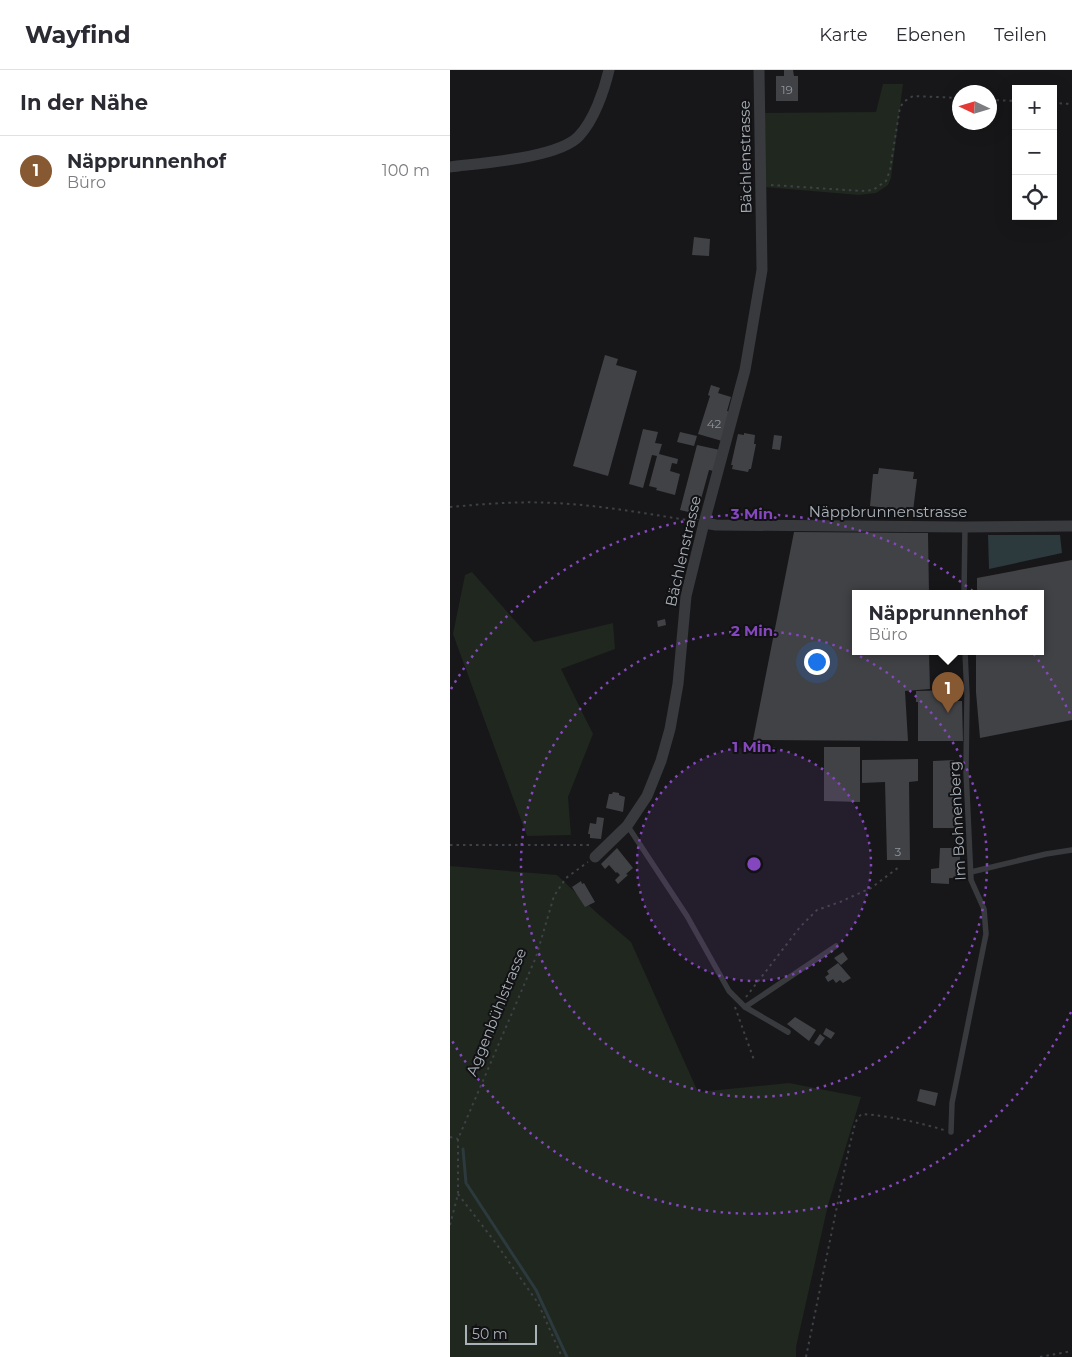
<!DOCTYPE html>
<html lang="de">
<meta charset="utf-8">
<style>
:root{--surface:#fff;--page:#f7f7f7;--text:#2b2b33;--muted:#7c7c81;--line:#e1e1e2;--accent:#875932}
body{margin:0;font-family:Montserrat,sans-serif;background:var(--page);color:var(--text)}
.controls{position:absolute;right:15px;top:15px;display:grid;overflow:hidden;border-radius:0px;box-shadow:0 5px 20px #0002}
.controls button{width:45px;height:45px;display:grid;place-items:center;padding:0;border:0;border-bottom:1px solid var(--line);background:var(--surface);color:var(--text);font:25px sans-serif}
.compass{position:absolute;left:502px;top:15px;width:45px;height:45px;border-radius:50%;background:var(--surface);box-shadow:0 5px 20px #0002;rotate:274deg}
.scale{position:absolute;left:15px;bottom:12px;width:72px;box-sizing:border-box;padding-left:5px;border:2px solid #a9b1b9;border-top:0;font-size:14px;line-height:18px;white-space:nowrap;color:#a9b1b9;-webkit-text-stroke:4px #121214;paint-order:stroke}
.you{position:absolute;left:366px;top:591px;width:18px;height:18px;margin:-12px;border:4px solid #fff;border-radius:50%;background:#1a73e8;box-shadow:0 0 0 8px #1a73e833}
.badge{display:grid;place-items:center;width:32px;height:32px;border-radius:50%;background:var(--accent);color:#fff;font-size:16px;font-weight:700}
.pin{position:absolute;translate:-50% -41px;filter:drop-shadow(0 1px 2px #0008)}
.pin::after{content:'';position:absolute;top:26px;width:18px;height:15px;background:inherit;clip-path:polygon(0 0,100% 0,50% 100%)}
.popup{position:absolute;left:402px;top:520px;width:192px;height:65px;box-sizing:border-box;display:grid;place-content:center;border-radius:0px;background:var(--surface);filter:drop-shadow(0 1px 4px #0005);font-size:16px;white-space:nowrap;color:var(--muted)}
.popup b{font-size:19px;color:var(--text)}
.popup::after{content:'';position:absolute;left:50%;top:100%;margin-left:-10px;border:10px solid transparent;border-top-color:var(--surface)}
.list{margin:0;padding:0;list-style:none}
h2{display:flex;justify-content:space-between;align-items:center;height:65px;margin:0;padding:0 20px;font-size:21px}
h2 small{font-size:16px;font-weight:400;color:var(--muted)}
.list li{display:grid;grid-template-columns:32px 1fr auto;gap:15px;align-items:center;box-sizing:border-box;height:70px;padding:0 20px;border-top:1px solid var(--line)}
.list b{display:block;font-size:19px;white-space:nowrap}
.list p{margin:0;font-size:16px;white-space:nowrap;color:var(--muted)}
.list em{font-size:16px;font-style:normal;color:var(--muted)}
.icon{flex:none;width:28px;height:28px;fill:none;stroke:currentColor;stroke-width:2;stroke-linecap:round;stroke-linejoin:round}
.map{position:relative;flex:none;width:622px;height:1287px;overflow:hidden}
header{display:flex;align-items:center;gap:30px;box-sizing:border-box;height:70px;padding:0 25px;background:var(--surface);border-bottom:1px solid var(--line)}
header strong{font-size:24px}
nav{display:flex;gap:28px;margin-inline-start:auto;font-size:18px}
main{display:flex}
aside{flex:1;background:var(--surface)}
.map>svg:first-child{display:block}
</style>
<header>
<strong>Wayfind</strong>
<nav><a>Karte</a><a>Ebenen</a><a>Teilen</a></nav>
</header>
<main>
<aside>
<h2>In der Nähe<small></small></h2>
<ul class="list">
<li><span class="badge">1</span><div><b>Näpprunnenhof</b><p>Büro</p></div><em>100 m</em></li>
</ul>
</aside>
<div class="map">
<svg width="622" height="1287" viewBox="0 0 622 1287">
<rect width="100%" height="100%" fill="#171719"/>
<g fill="#1f271f">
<path d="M433,14h20l-12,94 -3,7 -12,8 -17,2 -95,-8 -2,-74 114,-1z"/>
<path d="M22,502l62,70 79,-19 2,26 -54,20 32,65 -25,63 3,38 -44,1 -74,-202 12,-59z"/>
<path d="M0,796l107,9 40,38 34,29 67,150 91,-9 72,14 -33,108 -32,142v10h-346z"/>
</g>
<path fill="#2c393d" d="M538,465h72l2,18 -73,16z"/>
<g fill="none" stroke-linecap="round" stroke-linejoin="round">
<path stroke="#2c393d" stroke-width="3" d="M13,1079l3,34 70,107 31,67"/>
</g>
<g fill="#414246">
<path d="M334,0h9l1,6h4v25h-22v-25h8z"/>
<path d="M244,167l16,2 -1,17 -17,-1z"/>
<path d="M155,285l13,4 -2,6 21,6 -29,105 -35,-10z"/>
<path d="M261,315l9,3 -2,5 13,4 -4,14 4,1 -9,29 -24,-7 12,-38 -2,-1z"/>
<path d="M193,359l15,3 -3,11 7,1 -3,10 19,5 -1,5 -5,-1 -2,8 10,3 -5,21 -19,-5 1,-2 -8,-2 8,-30 -5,-1 -9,33 -14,-4z"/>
<path d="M230,362l17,4 -3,10 -17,-4z"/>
<path d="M294,363l11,2 -1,9h2l-5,25h-2l-1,3 -16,-3 1,-4h-2l7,-31 6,1z"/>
<path d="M324,365l8,1 -2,14 -8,-1z"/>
<path d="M247,375l23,5 -6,21 -5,-1 -12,44 -17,-4z"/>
<path d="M429,398l35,4 -1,7h4l-4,32 -43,-5 3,-32h5z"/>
<path d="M344,462l134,1 1,61h-73v58h73l1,37 -25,2 3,50 -155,-1z"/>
<path d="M622,490v160l-92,18 -4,-46v-40h64v-58h-63v-16z"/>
<path d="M215,549l1,6 -8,2 -1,-6z"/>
<path d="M505,620l1,11h6l1,40h-45v-39h-2v-11z"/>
<path d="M374,677h36v55l-36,-1z"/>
<path d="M468,689v22l-9,1 1,78h-23l-2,-78 -23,1v-23z"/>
<path d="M504,690l1,43 2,-1 1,26h-25v-67z"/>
<path d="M163,722l6,1v2l6,2 -2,15 -17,-4 3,-14h3z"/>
<path d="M147,747l7,1 -3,21 -11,-1v-4h-2l2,-11 6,1z"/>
<path d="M167,778l16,20 -7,6 2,1 -10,9 -3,-4 5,-5 -3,-3 -1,1 -7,-8 -4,4 -4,-5z"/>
<path d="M490,778h20v30h-11v6l-18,-1v-14l8,-1z"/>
<path d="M131,811l1,3 2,-1 11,19 -10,5 -13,-20z"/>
<path d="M393,882l5,7 -7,6 -7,-7z"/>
<path d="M388,893l13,15 -8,5 -3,-3 -4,3 -3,-4 -5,3 -3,-5 4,-3 -2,-3z"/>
<path d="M345,947l21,13 -7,11 -22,-17z"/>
<path d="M376,958l9,5 -4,6 -8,-5z"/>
<path d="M370,964l5,4 -6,8 -5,-3z"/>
<path d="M470,1019l18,4 -3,13 -18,-5z"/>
</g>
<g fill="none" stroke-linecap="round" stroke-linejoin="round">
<g stroke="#3e4145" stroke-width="2" stroke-dasharray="2.5 4" stroke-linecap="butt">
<path d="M540,30l26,1"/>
<path d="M603,33l19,1"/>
<path d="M321,115l90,6 12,-1 13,-9 4,-11 10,-63 5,-6 8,-5 47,2"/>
<path d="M0,437c34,-3 69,-6 103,-4 48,2 94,11 141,18"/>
<path d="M0,775h143"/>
<path d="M296,927l54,-70 17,-17 23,-8 31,-14 28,-21"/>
<path d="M285,937l19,53"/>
<path d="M0,1067l8,2"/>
<path d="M8,1124l37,48 43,61 24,54"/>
<path d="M0,1155l8,-31v-55l78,-182 18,-61 12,-18 22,-16"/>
<path d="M356,1287l43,-209 6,-24 3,-7 4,-3c28,2 55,8 82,16"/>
<path d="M590,1287l32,-6"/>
</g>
<g stroke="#383a3e" stroke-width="5.5">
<path d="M514,524l1,-67"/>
<path d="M177,756l4,5 56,85 42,75 16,16 43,25"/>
<path d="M521,802l75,-18 26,-4"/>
<path d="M295,937l91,-61"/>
<path d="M501,1062l1,-29 34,-169 -2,-25 -13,-29 -5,-109 1,-75 -2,-44"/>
</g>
<g stroke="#383a3e" stroke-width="11">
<path d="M0,97c31,-4 109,-9 129,-31 15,-16 25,-45 30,-66"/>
<path d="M254,453l12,2 249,2 107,-1"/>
<path d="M145,787l32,-31 20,-30 14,-35 9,-32 8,-45 8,-88 18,-73 41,-153 17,-100 -3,-200"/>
</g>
</g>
<circle cx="304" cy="794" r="117" fill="#8447be" fill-opacity=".12"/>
<g fill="none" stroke="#8447be" stroke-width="2.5" stroke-dasharray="2.5 5">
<circle cx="304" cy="794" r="117"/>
<circle cx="304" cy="794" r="233"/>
<path d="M621 942A350 350 0 0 1 1 969M1 619A350 350 0 0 1 621 646"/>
</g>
<g text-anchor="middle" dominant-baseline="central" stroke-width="4" stroke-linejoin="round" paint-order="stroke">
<g font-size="12" fill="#8f959c">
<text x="337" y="19">19</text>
<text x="264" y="353">42</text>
<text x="448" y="781">3</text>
</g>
<g font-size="15" fill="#a9b1b9" stroke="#121214">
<text transform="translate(295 87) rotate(-91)">Bächlenstrasse</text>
<text x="438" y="441">Näppbrunnenstrasse</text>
<text transform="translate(233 481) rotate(-77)">Bächlenstrasse</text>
<text transform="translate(507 751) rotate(-93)">Im Bohnenberg</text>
<text transform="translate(46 942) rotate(-68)">Aggenbühlstrasse</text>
</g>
</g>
<circle cx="304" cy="794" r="8" fill="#8447be" stroke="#121214" stroke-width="2.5"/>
<g font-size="15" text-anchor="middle" font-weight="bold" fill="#8447be" stroke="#121214" stroke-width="4" stroke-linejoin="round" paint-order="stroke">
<text x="304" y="449">3 Min.</text>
<text x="304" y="566">2 Min.</text>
<text x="304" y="682">1 Min.</text>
</g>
</svg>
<div class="controls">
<button>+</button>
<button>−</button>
<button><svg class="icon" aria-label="locate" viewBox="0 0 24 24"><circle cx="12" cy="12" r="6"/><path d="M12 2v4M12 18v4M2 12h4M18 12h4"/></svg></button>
</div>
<svg class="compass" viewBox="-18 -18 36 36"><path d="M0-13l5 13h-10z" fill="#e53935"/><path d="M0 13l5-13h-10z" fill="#7c7c81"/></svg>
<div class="scale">50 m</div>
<div class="you"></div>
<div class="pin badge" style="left:498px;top:643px">1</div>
<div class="popup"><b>Näpprunnenhof</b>Büro</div>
</div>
</main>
